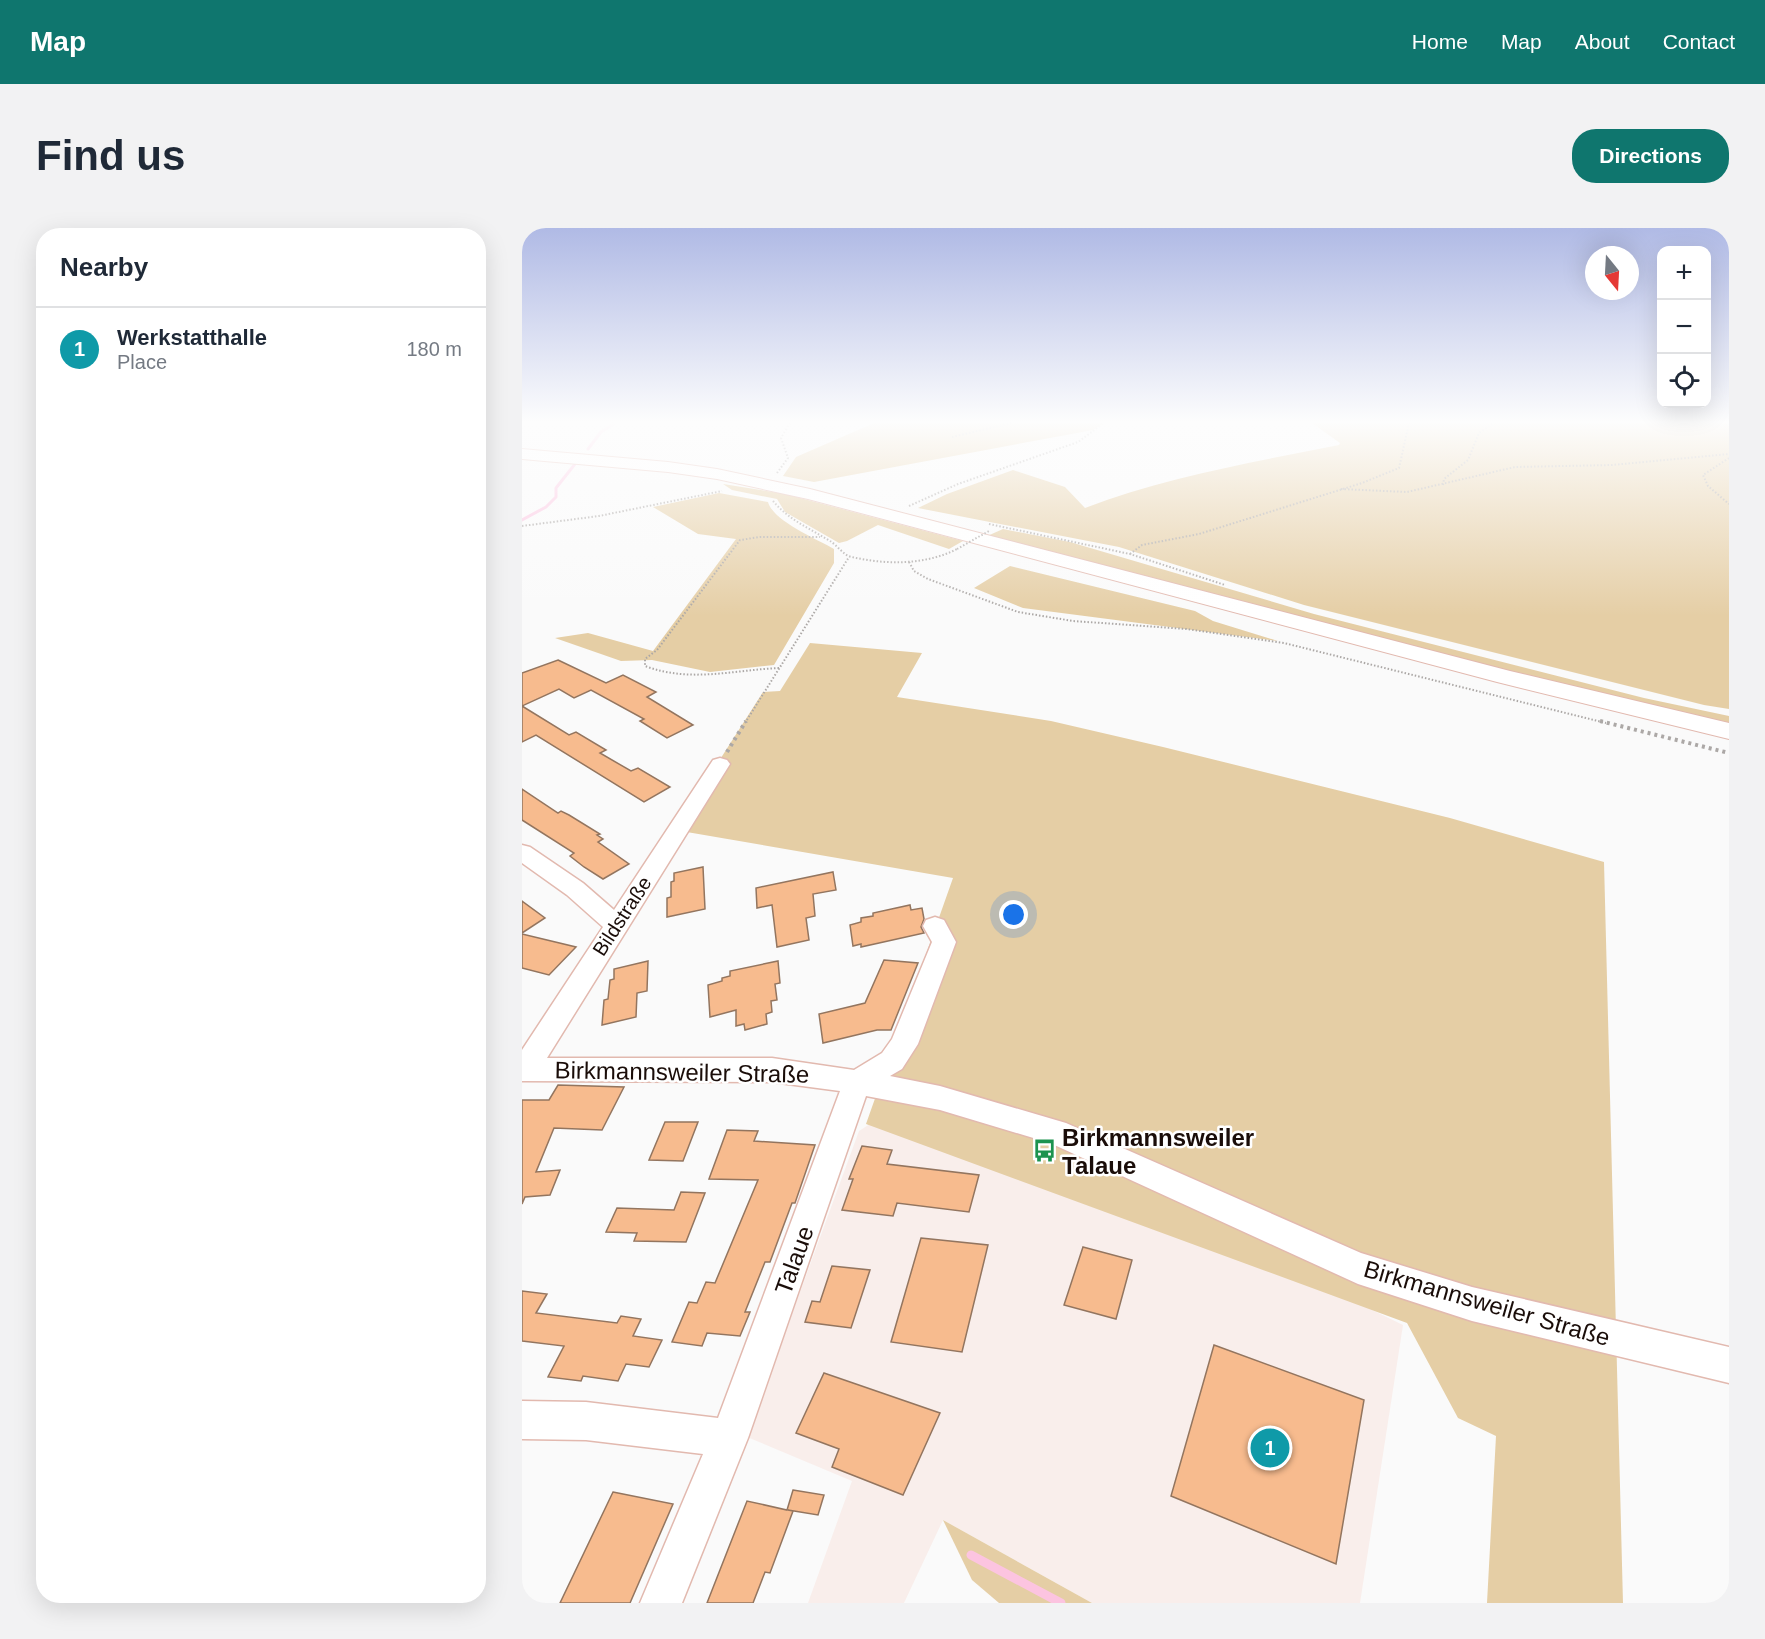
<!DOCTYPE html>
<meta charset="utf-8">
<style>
:root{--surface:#fff;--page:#f2f2f3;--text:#1f2937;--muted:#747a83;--line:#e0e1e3;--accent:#0f766e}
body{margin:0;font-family:Helvetica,sans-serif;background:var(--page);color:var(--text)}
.controls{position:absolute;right:18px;top:18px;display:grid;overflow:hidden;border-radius:12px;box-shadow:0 6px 24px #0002}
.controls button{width:54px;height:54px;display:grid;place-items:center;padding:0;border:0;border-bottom:2px solid var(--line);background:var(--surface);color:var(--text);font:30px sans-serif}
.compass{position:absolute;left:1063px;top:18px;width:54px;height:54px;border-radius:50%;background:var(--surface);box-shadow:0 6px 24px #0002;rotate:162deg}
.you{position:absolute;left:492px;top:687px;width:21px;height:21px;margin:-15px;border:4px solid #fff;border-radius:50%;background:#1a73e8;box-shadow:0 0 0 9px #1a73e833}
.badge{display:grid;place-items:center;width:39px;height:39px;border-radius:50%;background:var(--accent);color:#fff;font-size:20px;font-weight:700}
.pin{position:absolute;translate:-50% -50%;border:3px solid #fff;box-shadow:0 2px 6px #0006}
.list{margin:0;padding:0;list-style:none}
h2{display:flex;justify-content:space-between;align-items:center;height:78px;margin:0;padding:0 24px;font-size:26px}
h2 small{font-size:20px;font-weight:400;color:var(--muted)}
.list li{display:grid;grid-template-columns:39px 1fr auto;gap:18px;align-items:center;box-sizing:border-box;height:84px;padding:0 24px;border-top:2px solid var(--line)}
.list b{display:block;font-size:22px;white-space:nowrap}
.list p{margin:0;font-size:20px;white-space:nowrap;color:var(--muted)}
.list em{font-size:20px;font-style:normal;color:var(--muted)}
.icon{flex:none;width:33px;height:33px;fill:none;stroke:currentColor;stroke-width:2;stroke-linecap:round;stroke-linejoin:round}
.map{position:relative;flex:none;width:1207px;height:1375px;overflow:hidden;border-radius:24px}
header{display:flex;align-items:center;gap:36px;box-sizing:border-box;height:84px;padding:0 30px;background:var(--accent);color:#fff}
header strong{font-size:28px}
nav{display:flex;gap:33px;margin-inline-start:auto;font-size:21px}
.intro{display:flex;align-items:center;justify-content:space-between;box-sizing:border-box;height:144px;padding:0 36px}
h1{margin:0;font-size:42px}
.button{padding:15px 27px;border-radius:24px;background:var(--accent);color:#fff;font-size:21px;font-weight:700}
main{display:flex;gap:36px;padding:0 36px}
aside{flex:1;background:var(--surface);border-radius:24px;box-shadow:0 6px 24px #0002}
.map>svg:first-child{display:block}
</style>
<header>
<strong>Map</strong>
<nav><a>Home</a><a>Map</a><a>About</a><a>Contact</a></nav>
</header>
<div class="intro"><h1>Find us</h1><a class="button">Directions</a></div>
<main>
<aside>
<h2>Nearby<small></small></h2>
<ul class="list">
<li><span class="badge" style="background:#0f9aa8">1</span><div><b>Werkstatthalle</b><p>Place</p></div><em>180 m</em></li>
</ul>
</aside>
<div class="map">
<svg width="1207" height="1375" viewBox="0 0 1207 1375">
<rect width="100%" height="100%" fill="#fafafa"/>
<path fill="#f9eeeb" d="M359,889l214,58 308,150 -43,278h-268l-149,-83 -39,83h-96l44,-122 -105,-44 112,-306z"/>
<g fill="#e5cea5">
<path d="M352,195h230l-11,7 -279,52 -31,-6 13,-19z"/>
<path d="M790,195h417v286l-25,-4 -400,-100 -185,-58 -201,-39 29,-14 66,-24 52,17 20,21c81,-31 169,-46 254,-63l1,-2z"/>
<path d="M201,256l62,10 178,47 -14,8 -71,-24 -31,16 -8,2 -54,-31 -8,-13 -45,-9z"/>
<path d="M197,265l49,9c5,19 49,37 66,47v14l-60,102 -64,7 -58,-12 -31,1 -66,-23 33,-5 65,18 83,-112 -38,-5 -45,-27z"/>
<path d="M481,301l67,13 244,72 330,84 85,18v12l-744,-191z"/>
<path d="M488,338l185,45 18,10 65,20 -255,-33 -49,-20z"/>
<path d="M288,415l112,10 -25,44 154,24 112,26 287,71 154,44 19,741h-136l9,-167 -38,-18 -51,-95 -541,-199 87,-246 -278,-48 88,-138 17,-1z"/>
<path d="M421,1292l149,83h-93l-27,-23z"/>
</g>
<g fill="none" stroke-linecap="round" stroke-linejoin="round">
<g stroke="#fcc4e0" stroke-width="3">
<path d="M66,221l13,-17 14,-9"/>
<path d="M0,292l24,-13 10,-10v-9l19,-24"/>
</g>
<path stroke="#fcc4e0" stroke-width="9" d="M449,1327l90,48"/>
</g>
<g fill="#f7bb8e" stroke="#93755f" stroke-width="1.5">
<path d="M36,432l48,23 17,-8 33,17 -9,5 46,28 -26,13 -27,-17 4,-2 -53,-29 -17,8 -15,-9 -37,17v-33z"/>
<path d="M0,478l47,29 7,-3 30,18 -6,3 31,18 7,-3 32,19 -26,15 -108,-67 -14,7z"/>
<path d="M0,561l36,24 3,-2 8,4 31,19 -3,1 6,4 -5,3 31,22 -26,15 -19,-12 -14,-11 4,-3 -52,-33z"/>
<path d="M181,639l2,42 -38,8v-19l4,-1v-15l3,-1v-8z"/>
<path d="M311,644l3,18 -23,4 2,22 -9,2 3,22 -32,7 -5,-42 -15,3 -1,-20z"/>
<path d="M0,673l23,17 -23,15z"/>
<path d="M388,677l1,5 11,-2 2,11 -3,8 3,6 -63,14v-3l-8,2 -3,-21 11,-3v-4l12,-2v-3z"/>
<path d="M0,706l54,13 -27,28 -27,-7z"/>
<path d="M362,732l34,3 -27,67h-14l-54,13 -4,-29 46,-11z"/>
<path d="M126,733l-1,30 -10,2 -1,24 -34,8 2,-25 4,-1 2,-19 4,-1v-10z"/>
<path d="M256,733l2,22 -5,1 2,16 -6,1 1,11 -6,2 1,10 -22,6 -1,-6 -8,2v-16l-26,7 -2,-32 14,-4v-3l8,-2v-5z"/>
<path d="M36,857l66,2 -22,43 -48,-2 -18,44 24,-2 -10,25 -25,2 -3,7v-104h27z"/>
<path d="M143,894h33l-15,39 -34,-1z"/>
<path d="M205,902l31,1 -4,10 61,4 -20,58h-3l-22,59h-5l-20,50h5l-10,24 -33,-3 -5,13 -30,-4 17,-40 8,1 9,-21 9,1 43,-103 -49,-1z"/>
<path d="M340,918l30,4 -5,14 92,11 -10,37 -72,-9 -4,13 -51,-6 11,-31h-4z"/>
<path d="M159,964l24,1 -19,49 -52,-1 3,-8 -31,-1 11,-24 57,2z"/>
<path d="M399,1010l67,7 -26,107 -71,-10z"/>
<path d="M561,1019l49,13 -16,59 -52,-14z"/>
<path d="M310,1038l38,4 -19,58 -46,-6 7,-21 8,1z"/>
<path d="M0,1063l25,3 -11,19 81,10 4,-7 20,3 -8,17 29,4 -13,27 -23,-3 -8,17 -35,-5 -2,5 -33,-4 16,-31 -42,-5z"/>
<path d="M692,1117l150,55 -28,164 -165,-68z"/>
<path d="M302,1145l116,40 -37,82 -71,-28 7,-18 -43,-16z"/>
<path d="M271,1262l31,5 -6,20 -30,-5 5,1 -23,62 -5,-1 -12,31h-46l40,-102 40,9z"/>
<path d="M91,1264l60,12 -43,99h-70z"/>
</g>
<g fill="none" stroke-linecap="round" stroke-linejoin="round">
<defs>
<path id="minor" d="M198,530l7,2 3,4 -183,294h225l82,12 28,-17 10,-14 40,-97 -9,-16 3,-6 9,-3 9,3 12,22 -38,102 -16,25 -12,7 50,10 126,37 295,130 111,34 257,60v36l-257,-62 -114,-37 -308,-141 -110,-33 -74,-14 -118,342 -66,165h-42l63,-149 -117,-14 -64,-1v-38l64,1 132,16 122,-327 -68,-9 -250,-1v-31l81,-123 -36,-32 -45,-32v-18l8,2 53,36 31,27 99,-150z"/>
<path id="major" d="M0,221l146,13 49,7 93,20 700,182 219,52v16l-232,-57 -689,-183 -91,-20 -49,-7 -146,-13z"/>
</defs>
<use href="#minor" stroke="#e2b9af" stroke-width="3"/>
<use href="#major" stroke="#e2b9af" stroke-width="2"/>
<g stroke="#aca8a6" stroke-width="2" stroke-dasharray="1.5 2" stroke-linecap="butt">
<path d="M430,209l59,-14"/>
<path d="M1207,230l-26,17 5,11 21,18"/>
<path d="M255,245l11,-15 -7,-20 9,-15"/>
<path d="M921,257l1,-6 24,-19 11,-27 15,-10"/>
<path d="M819,261l66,3 108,-25 97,-2 117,-11"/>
<path d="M251,273c16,19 36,27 57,40 7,4 14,15 22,16 34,8 74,8 105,-8"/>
<path d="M387,278l49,-22 120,-42 26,-19"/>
<path d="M467,296l141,30 95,31"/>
<path d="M0,298l77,-10 123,-25"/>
<path d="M608,326l12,-9 57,-11 163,-51 37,-15 10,-45"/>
<path d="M387,334l5,9 14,8 90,33 55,9 113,8 98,14 322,80"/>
<path d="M257,440c-46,2 -89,15 -134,-2v-7l12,-9 83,-110 20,-3h60"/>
<path d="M223,495l104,-166"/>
</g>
<g stroke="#aca8a6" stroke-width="4" stroke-dasharray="3 4" stroke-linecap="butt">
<path d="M1078,493l129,32"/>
<path d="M205,524l19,-31"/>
</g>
<use href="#minor" fill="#fff" fill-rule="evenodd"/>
<use href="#major" fill="#fff" fill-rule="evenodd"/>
<path stroke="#aca8a6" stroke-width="2" stroke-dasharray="1.5 2" stroke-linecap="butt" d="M435,321l32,-18"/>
</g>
<linearGradient id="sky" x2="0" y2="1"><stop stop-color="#b0bae5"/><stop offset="0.5" stop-color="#fdfdfd"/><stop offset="1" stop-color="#fdfdfd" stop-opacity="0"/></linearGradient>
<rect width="1207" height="388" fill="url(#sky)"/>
<defs>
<symbol id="bus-bare" viewBox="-9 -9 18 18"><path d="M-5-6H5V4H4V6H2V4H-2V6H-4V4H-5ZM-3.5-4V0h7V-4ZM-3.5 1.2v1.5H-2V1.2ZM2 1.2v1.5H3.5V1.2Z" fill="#1d934f" stroke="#fff" stroke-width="2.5" paint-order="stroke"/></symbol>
</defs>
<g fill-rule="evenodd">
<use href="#bus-bare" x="506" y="906" width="33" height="33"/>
</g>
<g text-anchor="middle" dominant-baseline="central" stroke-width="5" stroke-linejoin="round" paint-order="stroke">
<g font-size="20" fill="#1a0d09" stroke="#fff">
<text transform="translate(100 688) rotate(-57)">Bildstraße</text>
</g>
<g font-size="24" fill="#1a0d09" stroke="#fff">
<text transform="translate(160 844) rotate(1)">Birkmannsweiler Straße</text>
<text transform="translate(272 1032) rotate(-70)">Talaue</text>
<text transform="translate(965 1075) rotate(16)">Birkmannsweiler Straße</text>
</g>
<g font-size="24" font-weight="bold" fill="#1a0d09" stroke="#fff" text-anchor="start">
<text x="540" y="909">Birkmannsweiler<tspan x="540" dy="28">Talaue</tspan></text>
</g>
</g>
</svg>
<div class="controls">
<button>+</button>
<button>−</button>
<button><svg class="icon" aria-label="locate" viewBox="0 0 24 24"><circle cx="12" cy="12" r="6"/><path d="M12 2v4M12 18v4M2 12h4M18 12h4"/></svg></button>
</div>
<svg class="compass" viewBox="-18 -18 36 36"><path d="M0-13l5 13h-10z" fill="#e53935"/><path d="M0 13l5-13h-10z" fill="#747a83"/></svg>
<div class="you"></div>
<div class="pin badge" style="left:748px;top:1220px;background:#0f9aa8">1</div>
</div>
</main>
